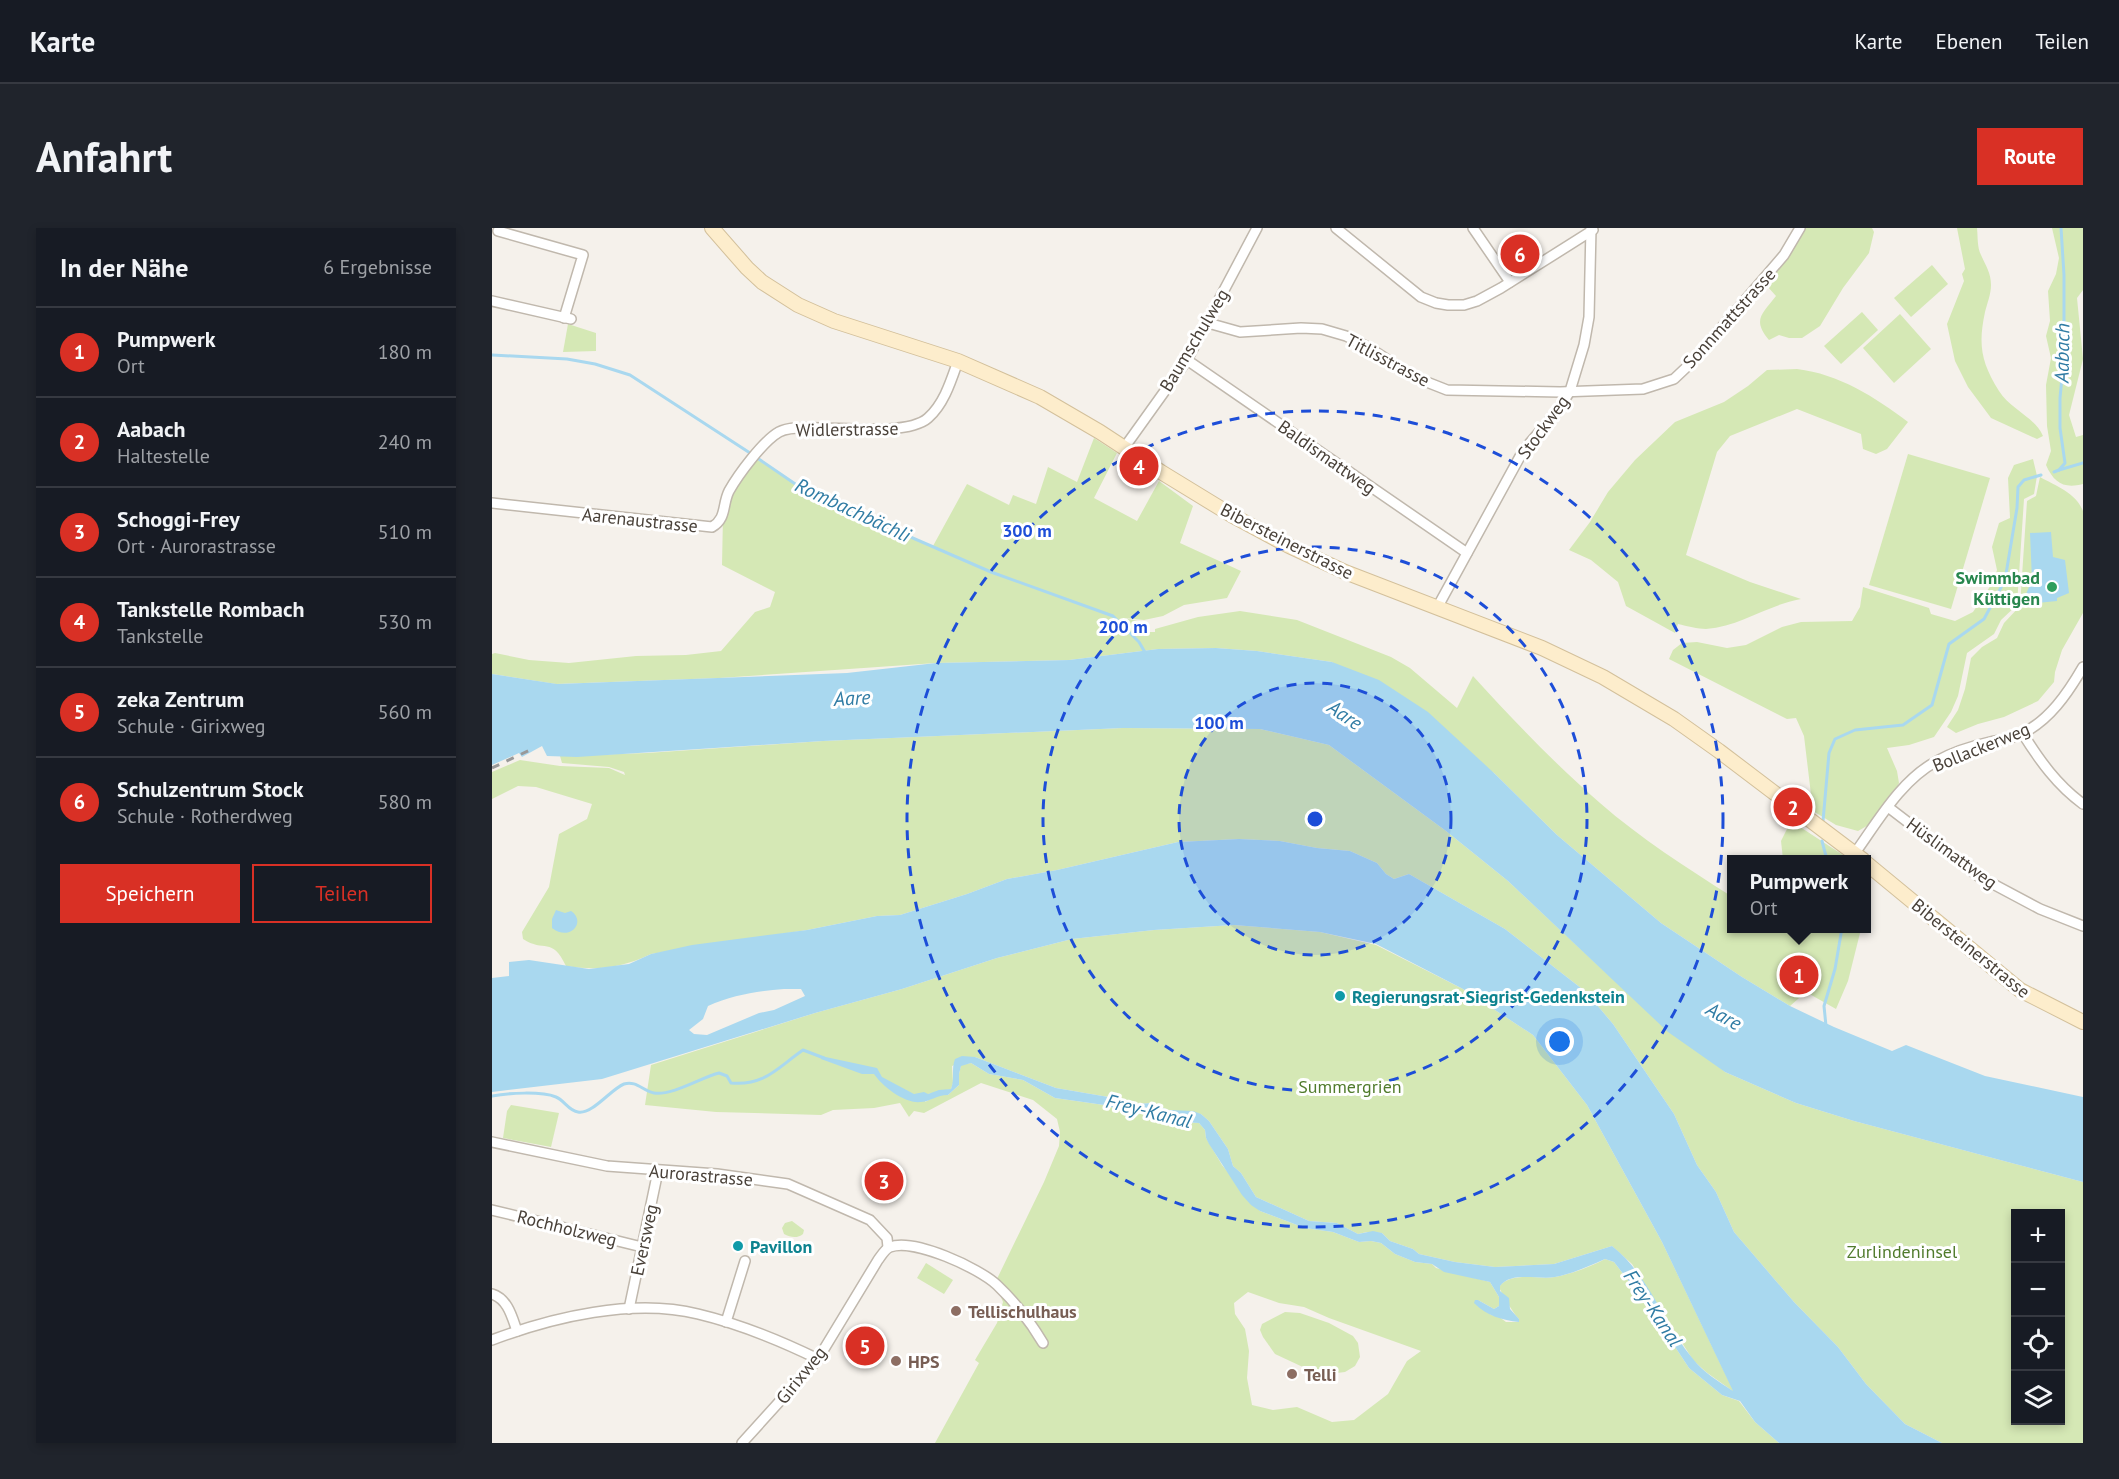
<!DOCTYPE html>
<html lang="de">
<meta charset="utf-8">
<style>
:root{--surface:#171b24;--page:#20242c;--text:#f1f3f6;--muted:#9ea1a6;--line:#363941;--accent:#d93025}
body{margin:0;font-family:"PT Sans",sans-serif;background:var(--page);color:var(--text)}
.controls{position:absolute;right:18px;bottom:18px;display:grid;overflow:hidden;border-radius:0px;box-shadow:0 3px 9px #0003}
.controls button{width:54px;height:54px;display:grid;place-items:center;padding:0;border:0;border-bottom:2px solid var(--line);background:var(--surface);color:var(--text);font:30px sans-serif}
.you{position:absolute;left:1068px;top:814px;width:21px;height:21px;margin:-15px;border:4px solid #fff;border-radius:50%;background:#1a73e8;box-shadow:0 0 0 9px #1a73e833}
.badge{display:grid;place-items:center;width:39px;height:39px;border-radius:50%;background:var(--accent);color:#fff;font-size:20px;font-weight:700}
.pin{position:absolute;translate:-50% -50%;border:3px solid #fff;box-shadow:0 2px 6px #0006}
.popup{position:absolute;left:1235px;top:627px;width:144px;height:78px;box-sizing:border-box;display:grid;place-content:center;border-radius:0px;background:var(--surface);filter:drop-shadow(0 2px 4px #0005);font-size:20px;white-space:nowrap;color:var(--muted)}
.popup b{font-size:22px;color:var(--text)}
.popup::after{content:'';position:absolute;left:50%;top:100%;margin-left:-12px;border:12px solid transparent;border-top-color:var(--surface)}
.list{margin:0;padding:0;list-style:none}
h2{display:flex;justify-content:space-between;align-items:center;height:78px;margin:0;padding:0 24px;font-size:26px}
h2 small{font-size:20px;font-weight:400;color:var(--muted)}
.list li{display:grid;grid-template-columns:39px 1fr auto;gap:18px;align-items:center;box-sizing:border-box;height:90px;padding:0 24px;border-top:2px solid var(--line)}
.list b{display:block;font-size:22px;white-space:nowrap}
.list p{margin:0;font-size:20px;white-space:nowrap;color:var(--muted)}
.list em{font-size:20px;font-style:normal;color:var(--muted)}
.actions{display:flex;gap:12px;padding:18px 24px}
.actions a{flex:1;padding:14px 0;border:2px solid var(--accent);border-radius:0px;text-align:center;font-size:21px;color:var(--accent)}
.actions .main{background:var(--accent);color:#fff}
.icon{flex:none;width:33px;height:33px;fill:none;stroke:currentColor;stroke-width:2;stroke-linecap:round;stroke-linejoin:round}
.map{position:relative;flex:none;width:1591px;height:1215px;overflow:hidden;border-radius:0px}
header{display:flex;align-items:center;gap:36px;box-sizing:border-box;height:84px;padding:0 30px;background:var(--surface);border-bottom:2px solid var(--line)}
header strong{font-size:28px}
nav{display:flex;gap:33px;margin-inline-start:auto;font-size:21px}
.intro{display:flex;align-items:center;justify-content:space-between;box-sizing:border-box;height:144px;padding:0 36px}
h1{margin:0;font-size:42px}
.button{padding:15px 27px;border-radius:0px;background:var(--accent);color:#fff;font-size:21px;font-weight:700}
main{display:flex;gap:36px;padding:0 36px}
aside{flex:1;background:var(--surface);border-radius:0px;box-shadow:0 3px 9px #0003}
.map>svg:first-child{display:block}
</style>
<header>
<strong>Karte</strong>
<nav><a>Karte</a><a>Ebenen</a><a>Teilen</a></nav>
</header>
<div class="intro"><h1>Anfahrt</h1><a class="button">Route</a></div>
<main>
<aside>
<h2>In der Nähe<small>6 Ergebnisse</small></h2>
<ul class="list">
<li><span class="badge">1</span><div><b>Pumpwerk</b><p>Ort</p></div><em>180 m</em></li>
<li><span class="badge">2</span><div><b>Aabach</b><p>Haltestelle</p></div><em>240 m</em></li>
<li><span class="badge">3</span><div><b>Schoggi-Frey</b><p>Ort · Aurorastrasse</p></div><em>510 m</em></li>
<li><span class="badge">4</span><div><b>Tankstelle Rombach</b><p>Tankstelle</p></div><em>530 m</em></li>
<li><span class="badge">5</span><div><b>zeka Zentrum</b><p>Schule · Girixweg</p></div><em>560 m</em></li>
<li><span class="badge">6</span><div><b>Schulzentrum Stock</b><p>Schule · Rotherdweg</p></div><em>580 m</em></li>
</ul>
<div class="actions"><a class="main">Speichern</a><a>Teilen</a></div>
</aside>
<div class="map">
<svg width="1591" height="1215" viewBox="0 0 1591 1215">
<rect width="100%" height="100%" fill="#f5f1eb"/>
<g fill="#d5e8b5" fill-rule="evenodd">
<path d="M1308,0h72l2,4 -5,21 -26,35 -23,38 -18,12h-13l-10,-3 -10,5c-17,-20 -7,-26 7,-44l-9,-10z"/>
<path d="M1465,0h20c1,9 0,19 4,27 5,11 10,18 10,30 0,9 -4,19 -6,27 -7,33 -4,50 14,79 12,19 36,26 44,45l-6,3 -46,-21 -23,-31 -13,-26 -8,-37 17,-43 -2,-7 3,-5z"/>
<path d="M1560,0h31v62l-6,8 6,61 -14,56 7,22 7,-2v49c-19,5 -29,-1 -37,-19l5,-14 -4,-25 -1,-41 5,-27 -5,-22 4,-15 -2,-30 8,-17 3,-16z"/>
<path d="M1440,37l16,19 -37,33 -17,-19z"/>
<path d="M1370,84l16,18 -37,34 -17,-18z"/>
<path d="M1408,86l31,35 -37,34 -31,-35z"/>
<path d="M76,96l28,9v18l-33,1z"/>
<path d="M1305,141c42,5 78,28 111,53l-21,27 -11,5 -13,-5 -2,-15 -64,-25 -67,27 -13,16 -31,103 64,27 51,17c-34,6 -60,27 -95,30 -8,0 -19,-3 -28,-5l-3,9 -49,-27 -8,-24 -27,-22 -22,-10 21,-28 18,-30 27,-32 40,-38 49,-20 24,-16 19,-16z"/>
<path d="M602,210l23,15 -23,45 43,23 22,-40 34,25 -13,37 61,28 -14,27 -43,7 -21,11 -19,4 -20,-2 18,4 6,10h7v-3l43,-12 42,-6 57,9 94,37 19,11 47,40 16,-32c40,44 82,88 127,127 40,35 87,65 131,93l1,32 51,1 8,5 7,-5h63l-13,52 -12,28 -30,-17 -16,14 -48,-29 -81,-54 -104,-88 -63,-62 -162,-111 -75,-11 -41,-3 -58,1 -89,11 -133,3 -217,15 -163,6 -64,-10v-20l3,-1 34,7 40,3 67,-7 50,-1 35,-4 34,-39 15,-5 5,-15 -53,-27 1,-49 3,-17 23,-35 9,-4 49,32 126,54 34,-62 42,21 4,-10 23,9 12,-37 29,15z"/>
<path d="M1416,226l82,24 -39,131 -82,-24z"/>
<path d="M1541,231l4,17 -3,18 -10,5 -7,106 -16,15 -7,14 -27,19 -9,43 -7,16 -17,25 -25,8 -22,3 10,23 2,12 -11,24 -9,12 -21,12 -22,-6 -23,-14 -9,-75 -8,-18 -9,1 -118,-60 4,-9 9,-7 15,-1 30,6 19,-3 36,-18 19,-5 51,-1 8,-14 3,-20 66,21 2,6 24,7 18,-9 20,-30 4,-12 -5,-23 7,-24 11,-5 -2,-40 6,-13z"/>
<path d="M1548,249c16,9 36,16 43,34v102l-21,37 -7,22 -1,10 -16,19 -34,16 -26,7 -22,9 -9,-6 11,-17 7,-21 6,-31 11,-11 15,-9 7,-15 16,-17 7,-105 9,-5z"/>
<path d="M631,500l137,1 69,16 117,86 62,50 96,90 121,101 71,31 58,18 229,61v261h-141l-37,-19 -39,-40 -28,-37 -44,-45 -60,-70 -18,-40 -19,-27 -23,-51 -61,-90 -27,-32 -81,-63 -96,-55 -15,5 -8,-5 -9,-11 -27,-12 -33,-3 -37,-7 -41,-2 -61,3 -121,28 -50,9 -40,15 -67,21 -23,1 -70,14 -156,24c-30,14 -52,17 -85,12 -14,-30 -22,-13 -43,-27l-1,-7 27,-45 10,-53 28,-15 5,-15 -56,-17 -18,-1 -26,13v-27l28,-12 40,6 49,2 16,7 -1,-3 -15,-5 -47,-4 -2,-7 87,-3 176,-12zM1524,986h44v206h-44z"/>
<path d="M1299,593l58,38h-66l-2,-18z"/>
<path d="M742,697l86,7 56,13 87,44 70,46 54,70 75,137 72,150 -28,-20 -13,-12 -61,-96 -20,-18 -58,18 -59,3 -40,-5 -36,-8 -6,-5 -23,-8 -8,-8 -15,-1 -9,2 -21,-11 -28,-2 -53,-24 -15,-24 -8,-7 -5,-17 -19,-28 -8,-7 -33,-4 -16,-7 -15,1 -11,-4 -70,-12 -81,-31 -23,9 1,17 -2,6 -23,5 -3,8 15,-8 8,1 11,-10v-11l2,-9 10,-2 18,11 34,6 32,18 49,7 30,9h18l28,8 19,1 6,7 1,8 16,27 38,46 45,17 28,4 26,10 12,-1 10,2 14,11 20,8 17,2 4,4 54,14 9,15v9l-5,3 -16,-9 13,15 7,1 8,6h13v-3c-6,-6 -17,-25 -20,-32 12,-16 39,-7 56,-10 16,-3 35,-10 50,-18l9,3 34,44 41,62 33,27 17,6 16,21 24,21h-844l44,-80 -4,-3 22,-37 6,-21 -8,-19 49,-101 15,-36 1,-14 -3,-13 -24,-19 -52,-17 -57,30 -10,-2 -5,6 -9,-14 -26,5 -41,2 -12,5 -105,-3 -71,-7 6,-40 164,-52 87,-24 95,-31 75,-19 82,-9zM756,1064l31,11 25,4 25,11 92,33 -14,10 -19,33 -34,26 -22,2 -35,-15 -24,3 -21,-5 -5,-27 2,-27 -4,-22 -10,-15 -1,-11z"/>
<path d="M19,877l48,8 -8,34 -48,-9 4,-27z"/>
<path d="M300,993l12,9 -1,4c-6,5 -13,3 -19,0l-2,-6 3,-5z"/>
<path d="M434,1035l27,17 -9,14 -27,-16z"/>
<path d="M793,1084l15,1 29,10 24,13 5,7 2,14 -5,9 -10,6 -25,3 -45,-21 -12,-17 -3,-7 2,-6z"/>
</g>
<g fill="#a9d8ef" fill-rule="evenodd">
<path d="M1559,304l2,25 12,3 4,33 -12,5v3l-20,2 -11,-9 6,-14 -2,-47z"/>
<path d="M724,420l41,3 75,11 47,18 49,32 66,61 63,62 104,88 81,54 48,29 44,21 58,24 14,-6 79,31 98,21v85l-229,-61 -58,-18 -71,-31 -57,-40 -160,-151 -62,-50 -117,-86 -69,-16 -137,-1 -300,13 -246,16 -30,-1 -5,-10 -20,11 -3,-4 -27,12v-91l65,10 290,-11 89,-10 133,-3 89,-11z"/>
<path d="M747,611l41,2 37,7 33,3 27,12 9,11 8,5 15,-5 96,55 81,63 27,32 61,90 23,51 19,27 18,40 60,70 44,45 28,37 39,40 37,19h-163l-24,-21 -15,-21 -18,-6 -33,-27 -41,-62 -34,-44 -9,-3c-16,7 -33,15 -50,18 -17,3 -44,-6 -55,9v5l9,7 1,11 9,10v3c-17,-2 -32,-6 -45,-19l1,-3h3l16,9 5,-3v-9l-9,-15 -46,-10 -12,-8 -17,-2 -20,-8 -14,-11 -10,-2 -12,1 -26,-10 -28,-4 -45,-17 -9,-6 -9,-10 -33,-51 -3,-6 -1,-8 -6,-7 -19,-1 -28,-8h-17l-31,-9 -49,-7 -32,-18 -34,-6 -18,-11 -10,3 -2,8v11l-11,10c-12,0 -16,6 -27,7 -16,2 -38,-15 -47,-28h-12l-41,-15v-3l56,12 5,9 32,17 10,-2 4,2 11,-4 12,-1c4,-11 0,-20 4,-30l7,-3 13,1 81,31 70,12 11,4 15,-1 16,7 25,1 8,3 8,7 19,28 5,17 8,7 15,24 53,24 28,2 21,11 15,-3 9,2 8,8 23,8 6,5 36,8 40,5 59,-3 58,-18c38,30 51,77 81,113 10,13 26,23 40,32l-71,-149 -75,-137 -54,-70 -70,-46 -87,-45 -56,-12 -86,-7 -80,5 -82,9 -75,19 -95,31 -87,24 -213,66 -110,13v-114l17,-2v-14l20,-2 60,9 40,-5 22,-10 41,-9 115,-15 70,-14 23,-1 67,-21 40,-15 50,-9 121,-28zM292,761h17l4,7 -31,14 -15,3 -52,22 -13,-1 -5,-4 14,-11 5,-13c25,-11 49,-15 76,-17z"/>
<path d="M64,682l9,3 6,-2c16,11 -1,31 -19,17v-9z"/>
</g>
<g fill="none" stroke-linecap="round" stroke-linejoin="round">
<g stroke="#a9d8ef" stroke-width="3">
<path d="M0,127l75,4 28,5 35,11 120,78 57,39 184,80 122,44 26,26 7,12"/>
<path d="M1567,242l24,-7"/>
<path d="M1562,244l5,-2 6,-7 -5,-35v-30l4,-42v-81l-3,-47"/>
<path d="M1331,593l6,-68 6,-14 20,-9 48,-5 29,-20 17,-61 35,-25 21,-39 12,-72 1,-21 6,-7 17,-5"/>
<path d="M1330,613l5,19"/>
<path d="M1334,798l-2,-20 11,-37 7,-41"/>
<path d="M0,868c16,-3 49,-5 64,1 8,3 13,14 22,15 14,3 33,-23 46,-28 12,-4 19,7 30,9 18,3 48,-16 65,-20l8,3 4,7c34,3 46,-15 72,-33l21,8"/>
</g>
<defs>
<g id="street">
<path d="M844,0l85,69 15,6 12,2h16l13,-4 24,-13 92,-58"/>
<path d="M981,0l37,54"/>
<path d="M6,3l85,24 -19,63"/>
<path d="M0,73l79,18"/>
<path d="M716,95l32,9 61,-4 21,1 24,7 22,11 46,30 33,13 113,2 83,-3 31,-10 18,-17 92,-107 16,-27"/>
<path d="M695,132l280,193"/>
<path d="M632,220l63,-88 70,-132"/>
<path d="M0,275l220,24c15,-9 10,-22 17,-36 9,-16 34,-50 50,-59 11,-6 29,-4 41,-4 26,0 89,7 108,-10 16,-14 23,-37 30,-57"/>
<path d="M945,380l86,-157 36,-42 11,-18 14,-46 5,-28 2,-89"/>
<path d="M1531,506c17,27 34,51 60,70"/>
<path d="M1396,579l90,69 62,33 43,17"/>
<path d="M1363,625c23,-32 46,-73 82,-92 16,-9 35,-15 53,-19 10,-2 21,-3 31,-8 28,-13 47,-41 62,-67"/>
<path d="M0,914l115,24 110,8 71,10 82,36 17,18 1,9"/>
<path d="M0,982l150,37"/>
<path d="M0,1066c16,5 20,23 25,37"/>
<path d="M137,1081l29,-138"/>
<path d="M234,1094l19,-61"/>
<path d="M0,1112c61,-23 141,-42 206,-26 42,10 81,26 120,45"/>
<path d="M250,1215l76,-84 60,-99c3,-4 7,-11 12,-13 24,-9 89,21 107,38 18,17 33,36 46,58"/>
</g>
<g id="secondary">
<path d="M220,0l35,40 15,14 36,23 36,16 124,40 82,36 60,35 61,40 72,44 56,30 56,26 197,76 61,29 71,42 45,32 144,109"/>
<path d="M1374,635l154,127 63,32"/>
</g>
</defs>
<use href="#street" stroke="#c0b8ad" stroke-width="12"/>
<use href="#secondary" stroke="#d3c09b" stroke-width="16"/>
<use href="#street" stroke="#fff" stroke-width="9"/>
<use href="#secondary" stroke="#fdedcc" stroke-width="14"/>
<path stroke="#999" stroke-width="3" stroke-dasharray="8 8" stroke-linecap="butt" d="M0,540l42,-20"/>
</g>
<circle cx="823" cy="591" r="136" fill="#1d4ed8" fill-opacity=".12"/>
<g fill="none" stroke="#1d4ed8" stroke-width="3" stroke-dasharray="10 8">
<circle cx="823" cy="591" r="136"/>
<circle cx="823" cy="591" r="272"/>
<circle cx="823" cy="591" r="408"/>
</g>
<circle fill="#2e9e5b" stroke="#fff" stroke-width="2" cx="1560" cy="359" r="6"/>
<g fill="#0f9aa8" stroke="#fff" stroke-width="2">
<circle cx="848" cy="768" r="6"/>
<circle cx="246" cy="1018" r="6"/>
</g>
<g fill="#8d6e63" stroke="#fff" stroke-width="2">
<circle cx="464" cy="1083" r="6"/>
<circle cx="404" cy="1133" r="6"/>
<circle cx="800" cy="1146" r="6"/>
</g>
<g text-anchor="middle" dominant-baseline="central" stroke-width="6" stroke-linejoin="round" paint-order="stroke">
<g font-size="18" fill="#494139" stroke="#fff">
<text transform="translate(1237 90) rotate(-48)">Sonnmattstrasse</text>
<text transform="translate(702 112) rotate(-59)">Baumschulweg</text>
<text transform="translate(896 132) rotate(28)">Titlisstrasse</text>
<text transform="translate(1051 199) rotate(-54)">Stockweg</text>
<text transform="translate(355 201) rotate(-1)">Widlerstrasse</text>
<text transform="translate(835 229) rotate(35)">Baldismattweg</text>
<text transform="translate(148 292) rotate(6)">Aarenaustrasse</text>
<text transform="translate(795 313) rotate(27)">Bibersteinerstrasse</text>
<text transform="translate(1489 519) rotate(-22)">Bollackerweg</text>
<text transform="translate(1460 625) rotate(36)">Hüslimattweg</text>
<text transform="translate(1479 720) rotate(39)">Bibersteinerstrasse</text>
<text transform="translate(209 947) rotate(5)">Aurorastrasse</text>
<text transform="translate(75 1000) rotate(14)">Rochholzweg</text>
<text transform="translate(152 1012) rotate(-78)">Eversweg</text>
<text transform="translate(309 1147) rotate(-51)">Girixweg</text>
</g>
<g font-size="18" font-weight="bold" fill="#27864d" stroke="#fff" text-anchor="end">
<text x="1548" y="349">Swimmbad<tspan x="1548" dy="21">Küttigen</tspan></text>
</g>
<g font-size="18" font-weight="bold" fill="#0d838f" stroke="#fff" text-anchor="start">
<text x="860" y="768">Regierungsrat-Siegrist-Gedenkstein</text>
<text x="258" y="1018">Pavillon</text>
</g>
<g font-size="18" fill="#507b2c" stroke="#fff">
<text x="858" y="858">Summergrien</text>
<text x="1410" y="1023">Zurlindeninsel</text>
</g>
<g font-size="18" font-weight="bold" fill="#785e54" stroke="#fff" text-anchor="start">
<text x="476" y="1083">Tellischulhaus</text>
<text x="416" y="1133">HPS</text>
<text x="812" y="1146">Telli</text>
</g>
<g font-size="20" font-style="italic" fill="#307ca4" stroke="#fff">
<text transform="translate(1570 125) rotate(-89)">Aabach</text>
<text transform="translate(361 282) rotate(25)">Rombachbächli</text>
<text transform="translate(360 470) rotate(-3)">Aare</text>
<text transform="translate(853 487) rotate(34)">Aare</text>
<text transform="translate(1232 788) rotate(29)">Aare</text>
<text transform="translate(657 883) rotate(14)">Frey-Kanal</text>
<text transform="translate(1161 1080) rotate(56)">Frey-Kanal</text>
</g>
</g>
<circle cx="823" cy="591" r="9" fill="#1d4ed8" stroke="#fff" stroke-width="3"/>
<g font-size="18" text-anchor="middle" font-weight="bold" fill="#1d4ed8" stroke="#fff" stroke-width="6" stroke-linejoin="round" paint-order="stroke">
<text x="535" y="309">300 m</text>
<text x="631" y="405">200 m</text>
<text x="727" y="501">100 m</text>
</g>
</svg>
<div class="controls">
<button>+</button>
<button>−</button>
<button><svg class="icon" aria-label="locate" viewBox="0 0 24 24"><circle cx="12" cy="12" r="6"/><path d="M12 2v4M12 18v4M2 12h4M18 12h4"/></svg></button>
<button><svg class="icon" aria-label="layers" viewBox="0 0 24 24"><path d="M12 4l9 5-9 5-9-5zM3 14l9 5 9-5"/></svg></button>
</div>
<div class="you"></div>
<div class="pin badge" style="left:1307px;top:747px">1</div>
<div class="popup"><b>Pumpwerk</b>Ort</div>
<div class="pin badge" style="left:1301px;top:579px">2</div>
<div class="pin badge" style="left:392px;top:953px">3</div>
<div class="pin badge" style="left:647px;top:238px">4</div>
<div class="pin badge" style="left:373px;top:1118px">5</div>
<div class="pin badge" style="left:1028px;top:26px">6</div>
</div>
</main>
